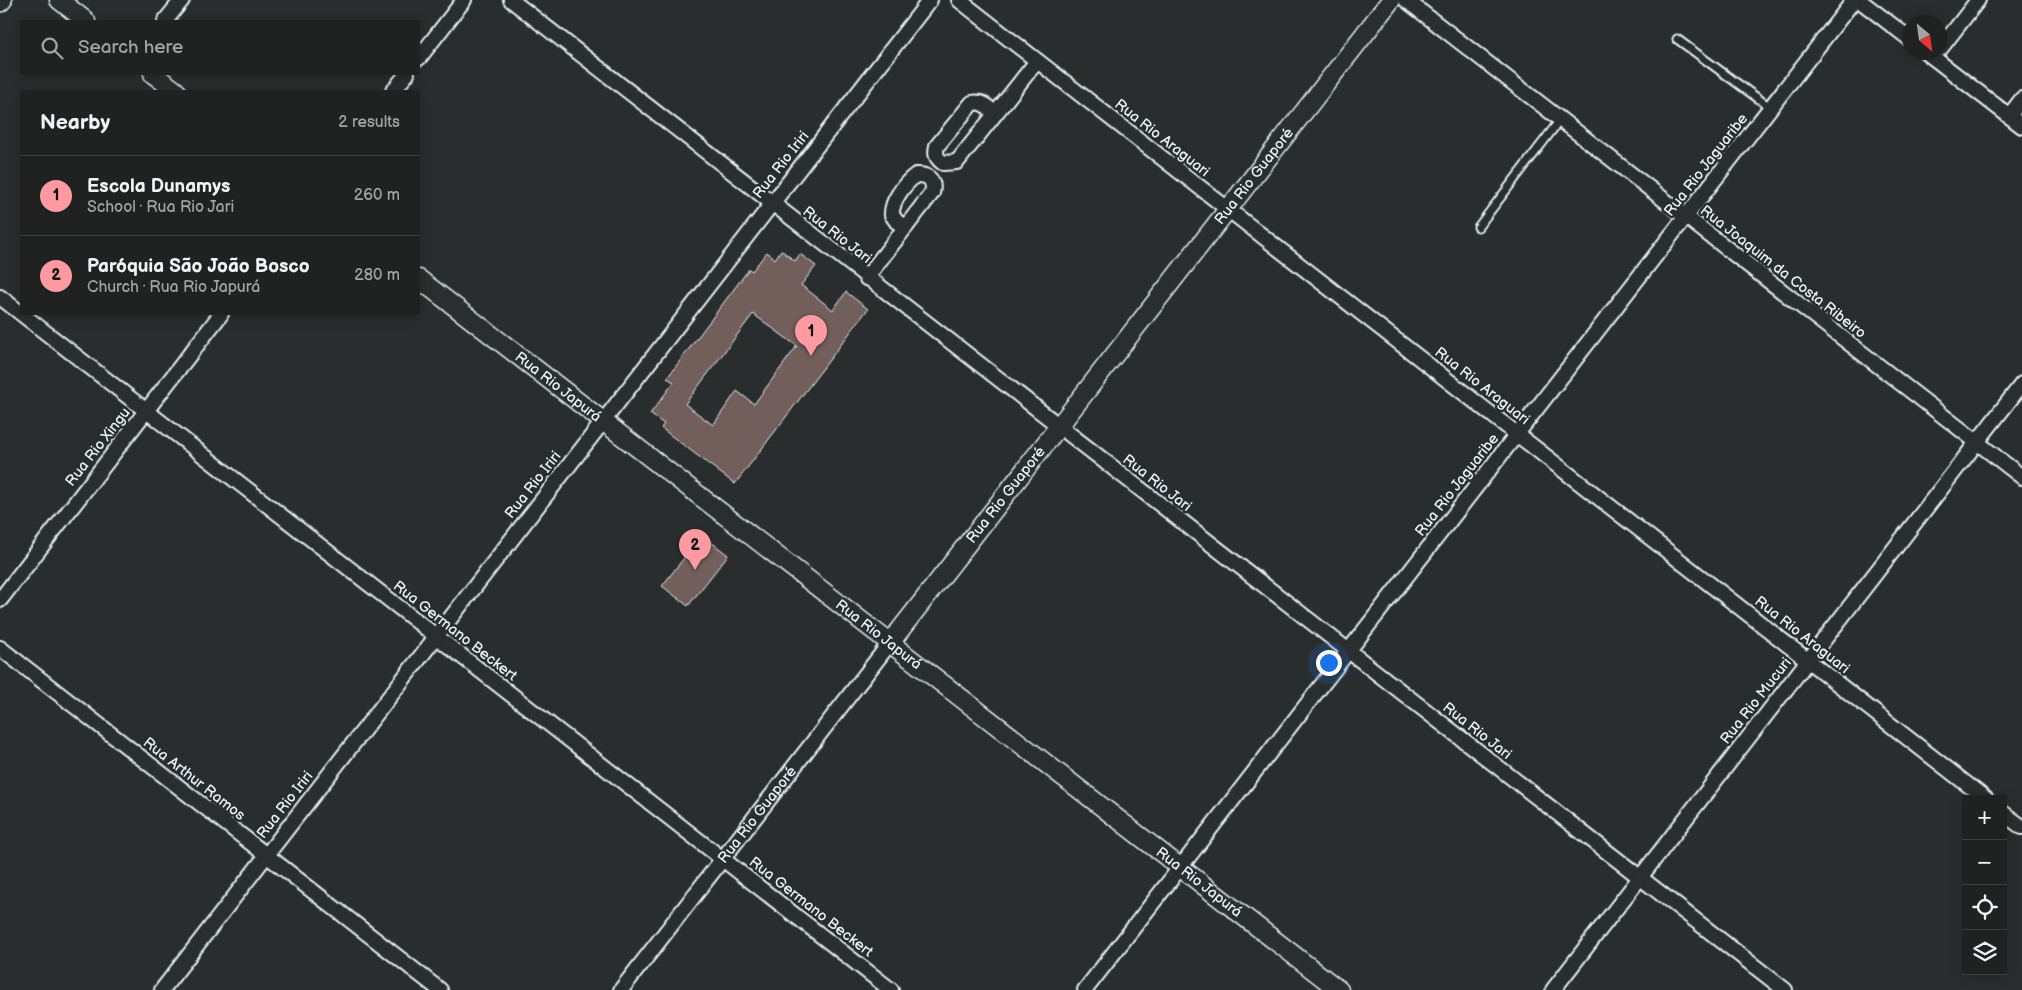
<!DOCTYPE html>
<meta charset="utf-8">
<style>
:root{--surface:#202222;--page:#2d2f2f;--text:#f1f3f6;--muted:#a2a4a5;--line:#3d3f40;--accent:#ff9aa2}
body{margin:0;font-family:"Balsamiq Sans",sans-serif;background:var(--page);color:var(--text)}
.controls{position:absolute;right:15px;bottom:15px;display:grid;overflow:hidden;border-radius:0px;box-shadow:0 2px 12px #0003}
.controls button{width:45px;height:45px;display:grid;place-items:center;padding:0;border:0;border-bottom:1px solid var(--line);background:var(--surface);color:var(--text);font:25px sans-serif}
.compass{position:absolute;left:1902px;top:15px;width:45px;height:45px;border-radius:50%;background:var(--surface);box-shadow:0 2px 12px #0003;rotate:151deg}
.you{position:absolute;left:1328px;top:662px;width:18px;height:18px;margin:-12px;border:4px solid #fff;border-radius:50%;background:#1a73e8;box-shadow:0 0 0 8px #1a73e833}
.badge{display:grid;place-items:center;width:32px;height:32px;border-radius:50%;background:var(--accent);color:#111;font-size:16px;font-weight:700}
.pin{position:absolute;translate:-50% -41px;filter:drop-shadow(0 1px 2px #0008)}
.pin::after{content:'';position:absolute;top:26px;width:18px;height:15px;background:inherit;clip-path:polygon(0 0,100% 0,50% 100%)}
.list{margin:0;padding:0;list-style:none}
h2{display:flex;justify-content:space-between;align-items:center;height:65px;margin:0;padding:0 20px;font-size:21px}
h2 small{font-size:16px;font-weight:400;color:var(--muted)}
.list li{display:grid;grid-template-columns:32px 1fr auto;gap:15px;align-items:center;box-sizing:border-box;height:80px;padding:0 20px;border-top:1px solid var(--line)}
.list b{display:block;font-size:19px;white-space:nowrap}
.list p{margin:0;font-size:16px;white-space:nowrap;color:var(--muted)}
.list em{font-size:16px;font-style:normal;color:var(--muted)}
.icon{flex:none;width:28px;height:28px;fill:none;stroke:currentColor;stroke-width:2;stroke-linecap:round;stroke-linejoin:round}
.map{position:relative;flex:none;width:2022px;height:990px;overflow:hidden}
.search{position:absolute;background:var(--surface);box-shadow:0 2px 12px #0003;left:20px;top:20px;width:400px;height:55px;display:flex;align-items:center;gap:12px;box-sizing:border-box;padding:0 18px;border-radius:0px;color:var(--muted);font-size:19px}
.panel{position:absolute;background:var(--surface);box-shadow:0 2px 12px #0003;left:20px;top:90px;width:400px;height:225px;border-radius:0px}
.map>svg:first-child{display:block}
</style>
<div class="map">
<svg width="2022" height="990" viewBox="0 0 2022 990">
<rect width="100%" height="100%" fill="#2a2d2e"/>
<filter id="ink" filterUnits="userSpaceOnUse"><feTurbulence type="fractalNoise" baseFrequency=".02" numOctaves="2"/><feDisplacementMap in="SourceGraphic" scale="10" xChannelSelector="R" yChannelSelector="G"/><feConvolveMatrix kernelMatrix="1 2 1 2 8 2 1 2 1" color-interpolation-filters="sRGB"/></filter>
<g filter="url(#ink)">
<g fill="#725f5c" stroke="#e8f1f8" fill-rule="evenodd">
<path d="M781,250l14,11 5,-7 16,12 -15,19 32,25 13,-18 22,17 -133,175 -74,-56 3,-4 -14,-10 24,-32 -7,-4 82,-109 3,2 15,-19 8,7zM753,314l44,32 -43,58 -17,-13 -24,34 -28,-21z"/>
<path d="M702,535l26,20 -40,51 -26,-20z"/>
</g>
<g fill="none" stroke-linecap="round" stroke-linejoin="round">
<defs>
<g id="service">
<path d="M1677,39l94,69"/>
<path d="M1478,227l82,-107"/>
</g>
<g id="minor">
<path d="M511,0l1274,990"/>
<path d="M959,0l1027,799"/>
<path d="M1406,0l616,477"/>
<path d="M1859,0l51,39"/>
<path d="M165,21l17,-21"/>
<path d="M1940,49l38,-49"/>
<path d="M1926,52l96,74"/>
<path d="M419,58l45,-58"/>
<path d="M393,91l14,-17"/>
<path d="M994,114c-7,-8 -11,-13 -22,-11l-35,43c-2,8 -1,12 6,17l14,-1 80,-101"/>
<path d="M2009,116l13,-17"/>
<path d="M866,278l66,-85c3,-12 -3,-19 -16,-18 -11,8 -25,26 -24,40l5,7 9,5"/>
<path d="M0,297l891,693"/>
<path d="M0,600l221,-286"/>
<path d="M0,648l440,342"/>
<path d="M2003,813l19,14"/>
<path d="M162,990l768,-990"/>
<path id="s1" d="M621,990l269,-347"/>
<path d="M1085,990l769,-990"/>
<path d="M1553,990l469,-606"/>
</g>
<g id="tertiary">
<path d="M59,0l27,21"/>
<path d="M153,74l23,17"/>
<path id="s2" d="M419,279l920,711"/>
<path id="s3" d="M890,643l501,-643"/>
</g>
<path id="secondary" d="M0,2l2,-2"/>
</defs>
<use href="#service" stroke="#e8f1f8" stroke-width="11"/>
<use href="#minor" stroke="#e8f1f8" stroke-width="18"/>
<use href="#tertiary" stroke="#e8f1f8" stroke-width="21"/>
<use href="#secondary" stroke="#e8f1f8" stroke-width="22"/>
<use href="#service" stroke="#2a2d2e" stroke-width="7"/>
<use href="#minor" stroke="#2a2d2e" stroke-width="14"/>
<use href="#tertiary" stroke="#2a2d2e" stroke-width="18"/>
<use href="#secondary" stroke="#2a2d2e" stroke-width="19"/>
</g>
</g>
<g text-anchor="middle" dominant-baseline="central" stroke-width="5" stroke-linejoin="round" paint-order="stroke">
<g font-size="15" fill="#e8f1f8" stroke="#2a2d2e">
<text transform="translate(1162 138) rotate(38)">Rua Rio Araguari</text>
<text transform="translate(781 165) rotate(-52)">Rua Rio Iriri</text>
<text transform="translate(1706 165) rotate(-52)">Rua Rio Jaguaribe</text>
<text stroke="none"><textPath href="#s3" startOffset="592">Rua Rio Guaporé</textPath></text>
<text transform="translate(837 235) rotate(38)">Rua Rio Jari</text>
<text transform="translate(1783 272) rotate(38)">Rua Joaquim da Costa Ribeiro</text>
<text transform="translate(1482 386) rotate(38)">Rua Rio Araguari</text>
<text stroke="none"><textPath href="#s2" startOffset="176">Rua Rio Japurá</textPath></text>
<text transform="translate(98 447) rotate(-52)">Rua Rio Xingu</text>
<text transform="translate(1157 483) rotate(38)">Rua Rio Jari</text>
<text transform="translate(533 485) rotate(-52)">Rua Rio Iriri</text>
<text transform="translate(1457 485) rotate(-52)">Rua Rio Jaguaribe</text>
<text stroke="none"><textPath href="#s3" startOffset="188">Rua Rio Guaporé</textPath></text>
<text transform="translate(455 631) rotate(38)">Rua Germano Beckert</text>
<text stroke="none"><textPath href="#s2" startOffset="581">Rua Rio Japurá</textPath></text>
<text transform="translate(1802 635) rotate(38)">Rua Rio Araguari</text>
<text transform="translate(1756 701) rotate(-52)">Rua Rio Mucuri</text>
<text transform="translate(1477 731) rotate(38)">Rua Rio Jari</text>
<text transform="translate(194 779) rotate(38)">Rua Arthur Ramos</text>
<text transform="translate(285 805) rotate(-52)">Rua Rio Iriri</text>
<text stroke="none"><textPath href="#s1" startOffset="222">Rua Rio Guaporé</textPath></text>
<text stroke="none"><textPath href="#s2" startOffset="986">Rua Rio Japurá</textPath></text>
<text transform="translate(811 907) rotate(38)">Rua Germano Beckert</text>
</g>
</g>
</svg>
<div class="controls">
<button>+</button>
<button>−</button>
<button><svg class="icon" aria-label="locate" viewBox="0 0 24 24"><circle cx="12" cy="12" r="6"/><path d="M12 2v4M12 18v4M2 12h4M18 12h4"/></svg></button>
<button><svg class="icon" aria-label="layers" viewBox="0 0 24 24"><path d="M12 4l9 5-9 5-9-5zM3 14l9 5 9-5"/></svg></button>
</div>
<svg class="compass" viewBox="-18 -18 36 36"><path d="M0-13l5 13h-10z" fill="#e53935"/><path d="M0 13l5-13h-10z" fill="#a2a4a5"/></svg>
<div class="you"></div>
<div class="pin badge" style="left:811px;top:356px">1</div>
<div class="pin badge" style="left:695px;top:570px">2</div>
<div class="search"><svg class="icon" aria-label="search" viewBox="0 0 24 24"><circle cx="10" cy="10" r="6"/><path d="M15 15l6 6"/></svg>Search here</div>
<section class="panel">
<h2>Nearby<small>2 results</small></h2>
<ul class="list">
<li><span class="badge">1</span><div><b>Escola Dunamys</b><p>School · Rua Rio Jari</p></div><em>260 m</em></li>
<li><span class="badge">2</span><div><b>Paróquia São João Bosco</b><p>Church · Rua Rio Japurá</p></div><em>280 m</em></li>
</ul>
</section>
</div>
